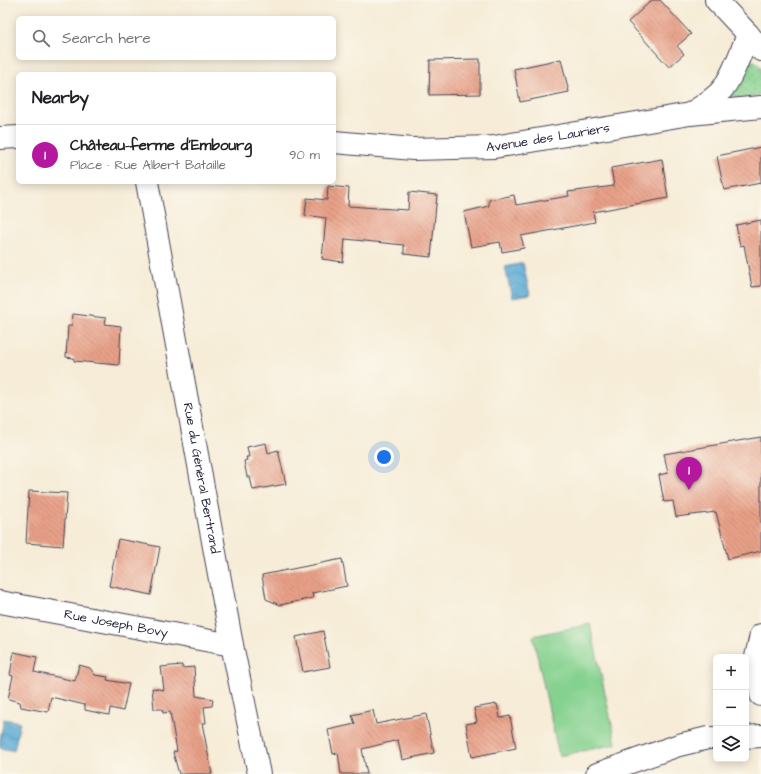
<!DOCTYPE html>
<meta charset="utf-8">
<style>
:root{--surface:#fff;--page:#f6f6f6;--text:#202124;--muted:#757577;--line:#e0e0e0;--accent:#b5179e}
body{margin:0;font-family:"Architects Daughter",sans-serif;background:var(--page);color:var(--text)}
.controls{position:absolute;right:12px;bottom:12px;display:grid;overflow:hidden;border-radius:6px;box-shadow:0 2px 10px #0003}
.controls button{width:36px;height:36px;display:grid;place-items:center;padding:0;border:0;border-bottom:1px solid var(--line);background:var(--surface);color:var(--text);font:20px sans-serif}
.you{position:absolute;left:384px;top:457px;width:14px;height:14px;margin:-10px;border:3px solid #fff;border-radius:50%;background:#1a73e8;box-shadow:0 0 0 6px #1a73e833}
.badge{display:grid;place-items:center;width:26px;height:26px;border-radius:50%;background:var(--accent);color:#fff;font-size:13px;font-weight:700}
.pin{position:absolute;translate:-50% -33px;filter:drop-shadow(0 1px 2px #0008)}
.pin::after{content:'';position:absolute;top:21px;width:14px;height:12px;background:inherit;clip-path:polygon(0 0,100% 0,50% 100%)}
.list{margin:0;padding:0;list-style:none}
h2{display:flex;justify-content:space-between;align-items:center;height:52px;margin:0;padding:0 16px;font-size:17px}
h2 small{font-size:13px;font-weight:400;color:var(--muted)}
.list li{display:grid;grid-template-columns:26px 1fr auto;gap:12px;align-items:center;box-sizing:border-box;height:60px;padding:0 16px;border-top:1px solid var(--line)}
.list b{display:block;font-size:15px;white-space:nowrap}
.list p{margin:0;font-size:13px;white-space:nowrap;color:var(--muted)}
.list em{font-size:13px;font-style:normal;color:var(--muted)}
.icon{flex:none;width:22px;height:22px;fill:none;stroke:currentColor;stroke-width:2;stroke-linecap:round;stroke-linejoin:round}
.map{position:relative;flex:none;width:761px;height:774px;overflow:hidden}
.search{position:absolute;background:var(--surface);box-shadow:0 2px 10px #0003;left:16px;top:16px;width:320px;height:44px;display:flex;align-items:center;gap:10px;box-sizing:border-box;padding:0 14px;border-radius:6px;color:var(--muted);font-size:15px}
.panel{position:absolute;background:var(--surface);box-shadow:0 2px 10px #0003;left:16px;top:72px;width:320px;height:112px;border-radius:6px}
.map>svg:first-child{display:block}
</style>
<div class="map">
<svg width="761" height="774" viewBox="0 0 761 774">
<defs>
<pattern id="grass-dots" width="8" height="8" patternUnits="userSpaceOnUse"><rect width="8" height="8" fill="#85d18f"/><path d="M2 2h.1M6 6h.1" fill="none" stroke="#73b37c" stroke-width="1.8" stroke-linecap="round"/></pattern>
<pattern id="water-waves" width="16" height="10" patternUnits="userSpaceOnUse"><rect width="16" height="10" fill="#5aaad4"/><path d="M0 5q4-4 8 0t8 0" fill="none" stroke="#4a8aad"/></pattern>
<pattern id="building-back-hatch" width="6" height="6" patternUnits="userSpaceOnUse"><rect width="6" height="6" fill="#e9a088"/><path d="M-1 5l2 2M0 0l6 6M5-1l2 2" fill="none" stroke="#bc8270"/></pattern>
</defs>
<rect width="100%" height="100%" fill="#fbf7ec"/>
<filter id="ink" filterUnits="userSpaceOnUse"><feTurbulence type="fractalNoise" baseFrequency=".025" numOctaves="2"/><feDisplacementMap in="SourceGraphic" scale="8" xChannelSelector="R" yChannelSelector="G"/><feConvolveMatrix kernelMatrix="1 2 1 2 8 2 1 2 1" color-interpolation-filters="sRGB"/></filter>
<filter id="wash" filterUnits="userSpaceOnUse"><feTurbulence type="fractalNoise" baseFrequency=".012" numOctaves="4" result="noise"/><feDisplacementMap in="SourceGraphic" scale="16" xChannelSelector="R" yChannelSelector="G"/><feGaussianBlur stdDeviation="0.9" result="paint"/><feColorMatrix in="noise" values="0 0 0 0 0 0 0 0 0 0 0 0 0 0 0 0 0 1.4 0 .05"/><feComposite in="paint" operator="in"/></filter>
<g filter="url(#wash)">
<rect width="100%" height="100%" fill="#f6ecd7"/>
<path fill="url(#grass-dots)" stroke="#547a65" d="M755,61l6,6v27l-14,4h-22l18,-35z"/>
<path fill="#85d18f" stroke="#547a65" d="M590,624l26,120 -57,12 -26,-120z"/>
<g fill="url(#water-waves)" stroke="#3e6688">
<path d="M523,263l7,32 -18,3 -7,-31z"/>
<path d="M4,719l16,3 -6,29 -14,-3v-8z"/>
</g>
<g id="blocks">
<g fill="url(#building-back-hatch)">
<path d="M652,0h8l31,34 -14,12 7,8 -15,13 -41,-45z"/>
<path d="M480,59v35l-51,1 1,-35z"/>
<path d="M561,59l8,33 -49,10 -6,-33z"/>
<path d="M761,147v36l-37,7 -7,-34z"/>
<path d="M662,159l6,39 -75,14 2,10 -74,14 3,12 -22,4 -2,-10 -29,5 -7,-35 25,-6v-6l25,-5 2,10 53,-9 -1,-4 46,-6 -3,-18z"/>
<path d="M328,186l21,2 -1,18 60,4 1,-18 28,3 -6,62 -27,-3v-9l-59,-6 -2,23 -21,-3 4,-41 -21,-3 2,-17 20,2z"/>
<path d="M761,220v66l-9,1 -8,-42 -4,1 -4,-21z"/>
<path d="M73,314l33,4 -1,6 16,2 -2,39 -45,-4v-3l-8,-1 2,-31 4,-1z"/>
<path d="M761,437v114l-33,8 -12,-47 -40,5 -3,-16 -9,1 -5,-27 9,-2 -4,-19z"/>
<path d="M266,443l2,10 10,-3 8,34 -33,6 -3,-13h-3l-3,-16 3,-1 -1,-3h3l-2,-10z"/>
<path d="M29,491l38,2 -4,53 -37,-3z"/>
<path d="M118,539l42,8 -9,48 -42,-9z"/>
<path d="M342,559l5,27 -35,7 1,5 -33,7 -14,-6 -4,-24z"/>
<path d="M323,631l7,36 -27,5 -7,-35z"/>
<path d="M14,652l23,5 -3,15 41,9 4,-16 11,3 5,7 13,2 -1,3 22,4 -6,27 -13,-3 -1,7 -24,-5v-5l-34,-8 -3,15 -27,-5 -1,-5 -12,-3 5,-23 -3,-1z"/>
<path d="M182,665v3l12,-1 2,29 17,3 -1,7 -8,1 2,16h-4l10,51h-33l-6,-22 4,-1 -7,-39 -7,1 -1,-4h-8l-2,-21 12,2 -3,-23z"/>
<path d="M497,704l3,14 10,-2 6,32 -44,9 -6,-33 11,-2 -3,-14z"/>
<path d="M373,710l3,14 50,-10 8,39 -32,7 -4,-20 -36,9 5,25h-26l-3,-21 -5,1 -5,-24 27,-6 -3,-9z"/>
</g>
</g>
</g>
<g filter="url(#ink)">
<use href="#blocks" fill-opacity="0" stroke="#424052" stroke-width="1"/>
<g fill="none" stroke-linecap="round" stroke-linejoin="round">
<defs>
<g id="street">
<path d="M716,0l32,34 13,16"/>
<path d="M690,114c11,-7 21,-13 30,-22 12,-13 22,-42 28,-58"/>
<path d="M0,138l18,-1"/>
<path id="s1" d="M334,142l79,7 81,-2 196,-33 71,-7"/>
<path id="s2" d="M147,182l85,463 27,129"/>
<path id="s3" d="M0,602l232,43"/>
<path d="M761,635l-5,22 5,38"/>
<path d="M746,737l15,-1"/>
<path d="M597,774l82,-29 29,-7h8"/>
</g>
</defs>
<use href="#street" stroke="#424052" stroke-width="24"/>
<use href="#street" stroke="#fff" stroke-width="22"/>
</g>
</g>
<g text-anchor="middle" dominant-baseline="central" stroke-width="3" stroke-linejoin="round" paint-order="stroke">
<g font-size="13" fill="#22223b" stroke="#fbf7ec">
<text stroke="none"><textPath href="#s1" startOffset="215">Avenue des Lauriers</textPath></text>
<text stroke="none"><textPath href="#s2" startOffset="301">Rue du Général Bertrand</textPath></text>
<text stroke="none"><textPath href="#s3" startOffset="118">Rue Joseph Bovy</textPath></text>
</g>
</g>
</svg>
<div class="controls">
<button>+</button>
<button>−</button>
<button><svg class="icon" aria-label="layers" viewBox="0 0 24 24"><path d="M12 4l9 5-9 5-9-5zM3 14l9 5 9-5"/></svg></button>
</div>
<div class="you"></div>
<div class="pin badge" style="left:689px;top:490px">1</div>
<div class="search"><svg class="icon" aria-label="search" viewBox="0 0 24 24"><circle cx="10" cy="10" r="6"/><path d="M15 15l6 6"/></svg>Search here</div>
<section class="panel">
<h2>Nearby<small></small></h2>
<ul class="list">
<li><span class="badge">1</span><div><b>Château-ferme d'Embourg</b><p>Place · Rue Albert Bataille</p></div><em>90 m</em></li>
</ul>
</section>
</div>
